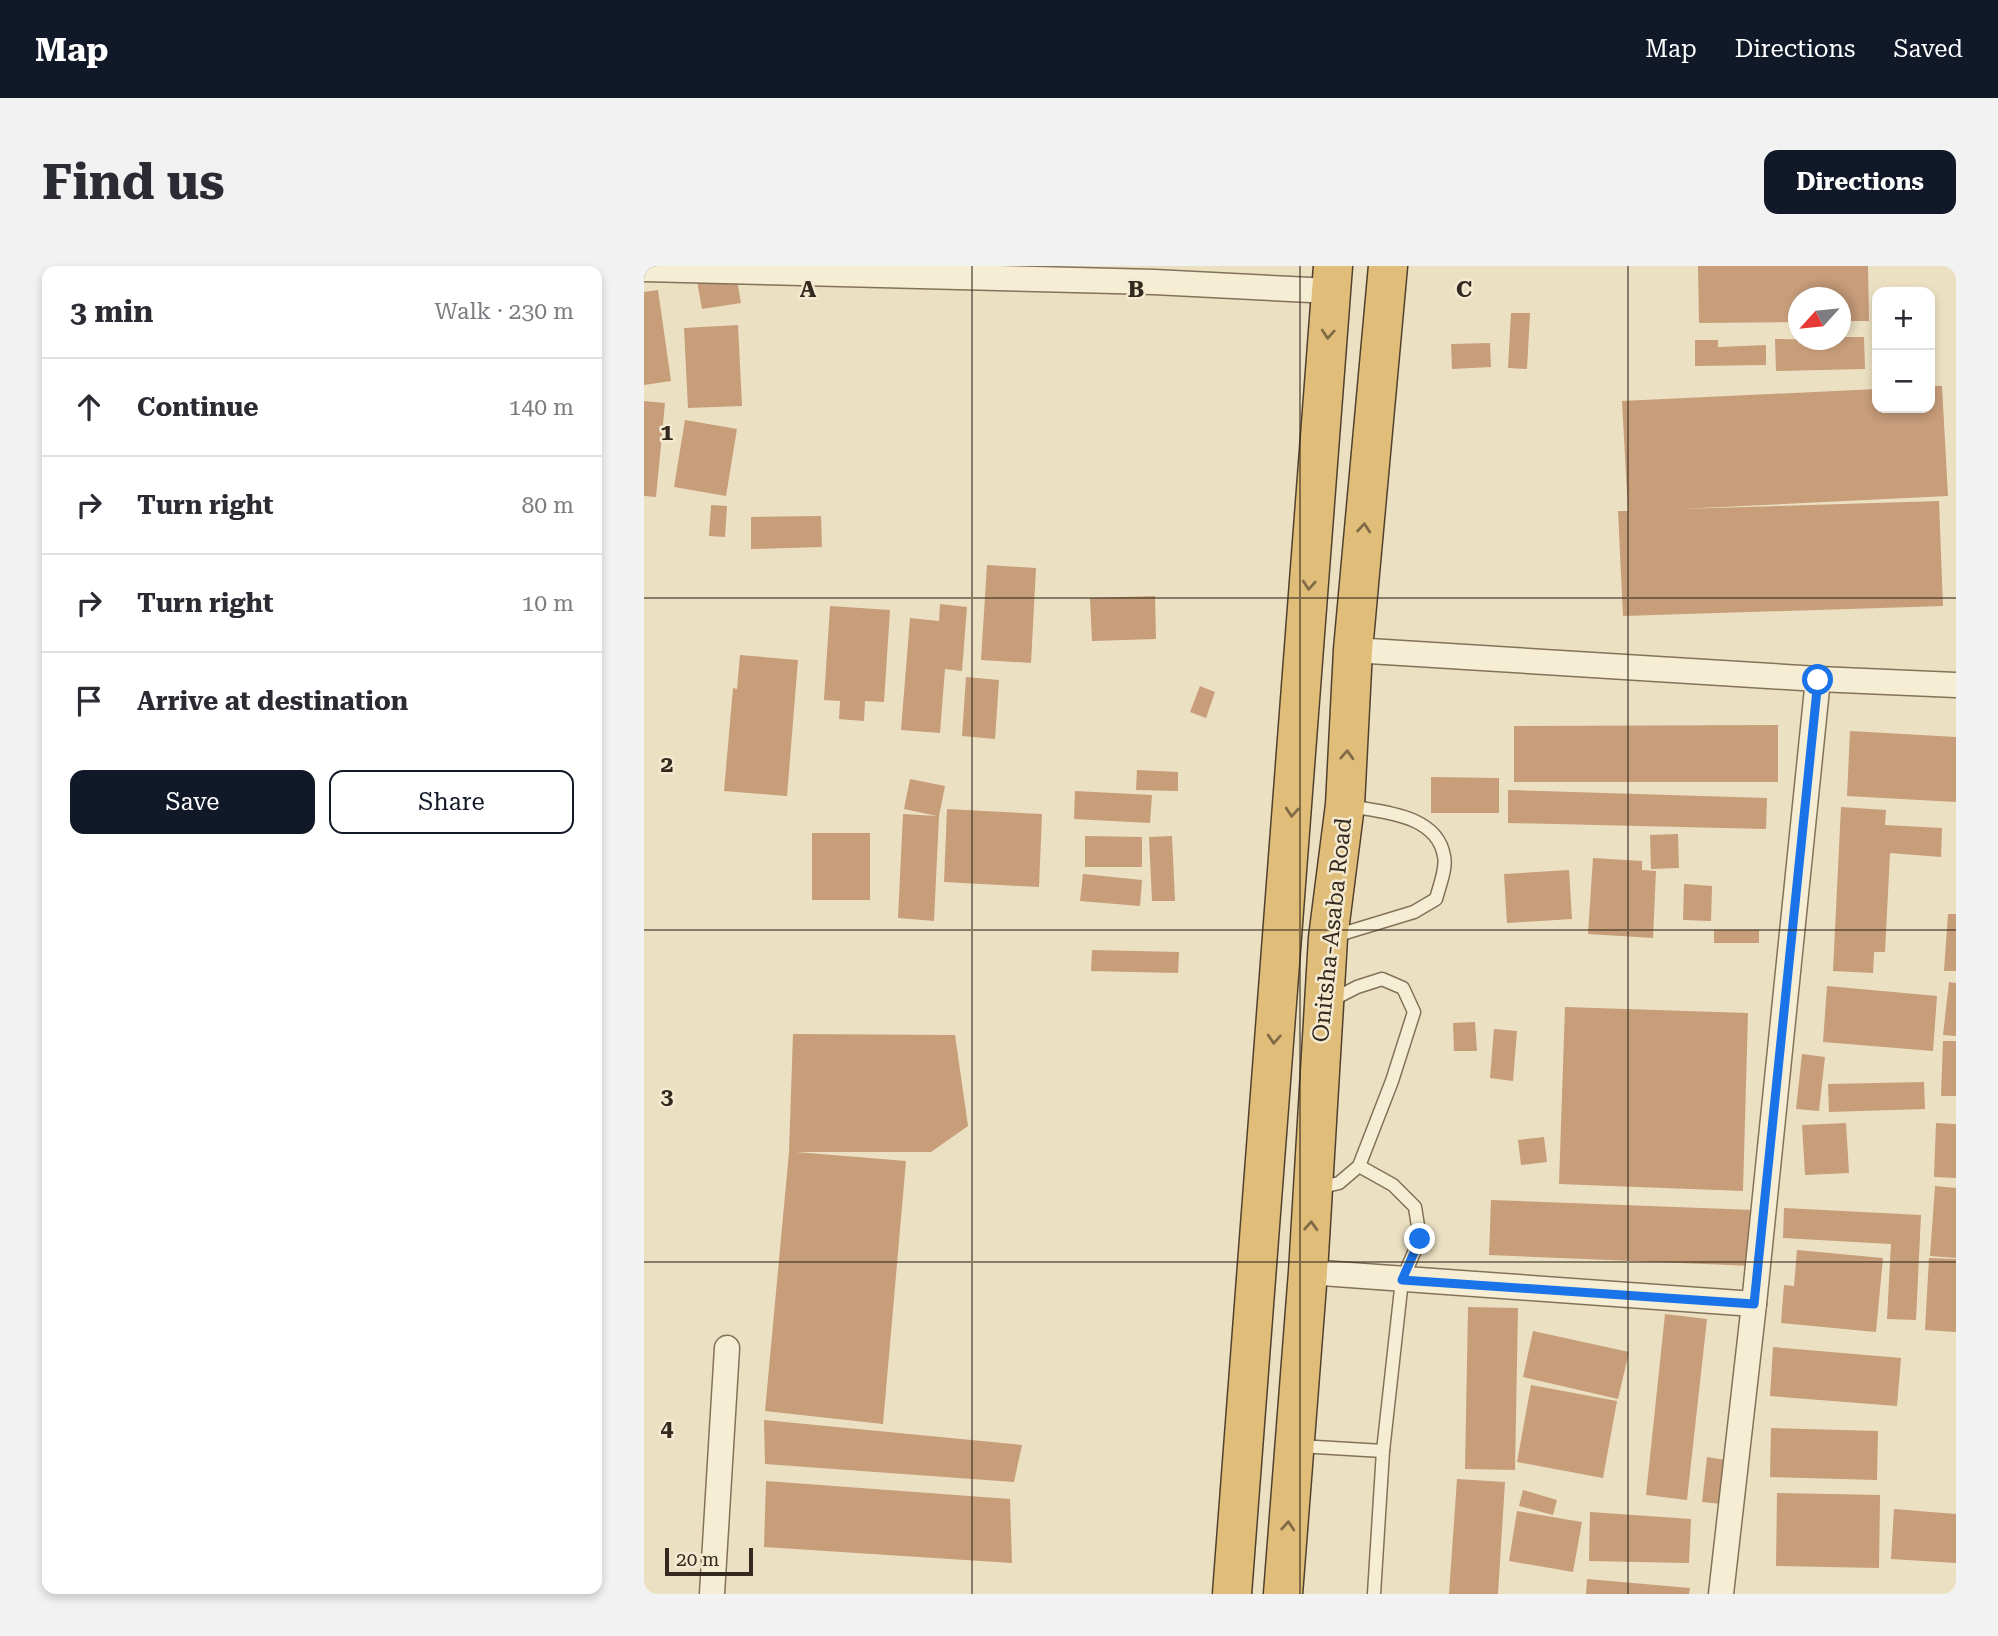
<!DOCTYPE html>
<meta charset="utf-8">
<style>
:root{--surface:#fff;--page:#f2f2f3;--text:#2b2b33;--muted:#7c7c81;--line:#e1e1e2;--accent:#111827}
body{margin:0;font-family:"Roboto Serif",serif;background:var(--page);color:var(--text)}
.controls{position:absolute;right:21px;top:21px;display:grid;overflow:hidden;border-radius:14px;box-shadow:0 4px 10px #0003}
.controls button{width:63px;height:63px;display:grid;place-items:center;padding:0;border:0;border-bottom:2px solid var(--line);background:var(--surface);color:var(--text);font:35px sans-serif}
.compass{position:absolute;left:1144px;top:21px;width:63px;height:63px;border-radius:50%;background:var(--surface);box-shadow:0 4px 10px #0003;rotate:243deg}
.scale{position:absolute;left:21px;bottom:18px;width:88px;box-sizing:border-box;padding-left:7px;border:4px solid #34291e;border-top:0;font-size:19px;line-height:24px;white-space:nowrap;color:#34291e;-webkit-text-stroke:5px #f3ead1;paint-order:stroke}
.stop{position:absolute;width:21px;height:21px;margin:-16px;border:5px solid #1a73e8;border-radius:50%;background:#fff}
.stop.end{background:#1a73e8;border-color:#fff;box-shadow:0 2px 7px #0008}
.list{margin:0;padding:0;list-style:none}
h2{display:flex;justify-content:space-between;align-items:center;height:91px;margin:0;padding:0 28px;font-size:30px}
h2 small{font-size:23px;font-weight:400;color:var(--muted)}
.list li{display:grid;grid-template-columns:46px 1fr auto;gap:21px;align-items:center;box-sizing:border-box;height:98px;padding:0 28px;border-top:2px solid var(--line)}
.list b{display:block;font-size:26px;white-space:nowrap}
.list em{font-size:23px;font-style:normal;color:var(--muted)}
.actions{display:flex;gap:14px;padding:21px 28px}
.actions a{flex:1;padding:16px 0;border:2px solid var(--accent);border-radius:14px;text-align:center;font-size:24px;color:var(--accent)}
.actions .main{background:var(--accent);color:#fff}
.icon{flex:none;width:38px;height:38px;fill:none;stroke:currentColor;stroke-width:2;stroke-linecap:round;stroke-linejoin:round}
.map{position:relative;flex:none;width:1312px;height:1328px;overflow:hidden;border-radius:14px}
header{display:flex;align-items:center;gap:42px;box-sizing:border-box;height:98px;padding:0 35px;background:var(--accent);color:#fff}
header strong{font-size:33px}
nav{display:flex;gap:38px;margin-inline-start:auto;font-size:24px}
.intro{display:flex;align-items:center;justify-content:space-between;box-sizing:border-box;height:168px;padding:0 42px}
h1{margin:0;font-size:49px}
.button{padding:18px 32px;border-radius:14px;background:var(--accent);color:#fff;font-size:24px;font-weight:700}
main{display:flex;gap:42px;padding:0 42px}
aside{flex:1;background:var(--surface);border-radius:14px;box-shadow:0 4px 10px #0003}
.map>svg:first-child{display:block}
</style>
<header>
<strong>Map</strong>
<nav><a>Map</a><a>Directions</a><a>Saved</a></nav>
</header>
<div class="intro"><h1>Find us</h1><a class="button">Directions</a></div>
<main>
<aside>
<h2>3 min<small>Walk · 230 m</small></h2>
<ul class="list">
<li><svg class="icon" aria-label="ahead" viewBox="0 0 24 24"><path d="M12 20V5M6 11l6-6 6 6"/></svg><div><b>Continue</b></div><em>140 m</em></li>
<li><svg class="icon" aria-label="right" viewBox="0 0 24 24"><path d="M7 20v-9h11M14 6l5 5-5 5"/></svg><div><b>Turn right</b></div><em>80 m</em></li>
<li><svg class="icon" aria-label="right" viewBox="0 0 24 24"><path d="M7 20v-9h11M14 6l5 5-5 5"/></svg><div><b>Turn right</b></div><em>10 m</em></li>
<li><svg class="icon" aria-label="arrive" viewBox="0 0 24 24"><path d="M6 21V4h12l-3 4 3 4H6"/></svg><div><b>Arrive at destination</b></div></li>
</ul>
<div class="actions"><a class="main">Save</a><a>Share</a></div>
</aside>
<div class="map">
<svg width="1312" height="1328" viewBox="0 0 1312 1328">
<rect width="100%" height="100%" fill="#ebe0c2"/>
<g fill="#c79d7a">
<path d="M1054,0h170l1,55h-29v-23h-42v24l-99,1z"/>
<path d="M92,9l5,28 -39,6 -5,-28z"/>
<path d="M14,24l13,91 -27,4v-93z"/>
<path d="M867,47h19l-3,56 -19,-1z"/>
<path d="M94,59l4,81 -54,2 -4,-80z"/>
<path d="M1196,71h24l1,32 -89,2 -1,-32 65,1z"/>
<path d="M1051,74h23v7l48,-2v20l-71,1z"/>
<path d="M846,77l1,24 -39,2 -1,-25z"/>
<path d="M1286,120h12l6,110 -268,13 259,-8 4,105 -320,10 -5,-105h10l-6,-110 255,-12v19h53z"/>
<path d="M0,135l21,2 -9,94 -12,-1z"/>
<path d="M41,154l52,9 -11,67 -52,-9z"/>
<path d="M67,239l16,1 -2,31 -16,-1z"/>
<path d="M177,250l1,31 -71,2v-32z"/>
<path d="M343,299l49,3 -5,95 -50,-3z"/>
<path d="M511,330l1,43 -64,2 -2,-43z"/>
<path d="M296,338l27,3 -5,64 -17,-2 -5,64 -39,-3 9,-112 29,3z"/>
<path d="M186,340l60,4 -6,92 -19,-1 -1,20 -25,-2 1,-18 -16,-1z"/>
<path d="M96,389l58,5 -11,136 -63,-5 9,-103 4,1z"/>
<path d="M322,411l33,3 -4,59 -33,-3z"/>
<path d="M556,420l15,6 -9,26 -16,-6z"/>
<path d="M1134,459v57h-264v-56z"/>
<path d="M1206,465l106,6v65l-109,-6z"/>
<path d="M493,504l41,2v19l-42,-1z"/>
<path d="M787,511l68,1v35h-68z"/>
<path d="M266,513l35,7 -6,30 -5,105 -36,-3 5,-104 34,2 -33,-7z"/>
<path d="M864,524l259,8 -1,31 -258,-6z"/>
<path d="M431,525l77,4 -2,28 -76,-4z"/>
<path d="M1197,541l45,3 -1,15 57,3 -1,29 -51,-4 -5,99h-11l-1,21 -40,-2z"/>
<path d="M303,543l95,5 -3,73 -95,-5z"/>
<rect x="168" y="567" width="58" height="67"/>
<path d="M1034,568l1,34 -28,1 -1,-34z"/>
<path d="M441,570l57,1v30h-57z"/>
<path d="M528,570l3,65h-23l-3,-64z"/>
<path d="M949,592l49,3v9l14,1 -3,67 -65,-4z"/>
<path d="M925,604l3,49 -65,4 -3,-49z"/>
<path d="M439,608l59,6 -2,26 -60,-5z"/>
<path d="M1040,618l28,2 -1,35 -28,-1z"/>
<path d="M1304,648h8v57h-12z"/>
<rect x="1070" y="664" width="45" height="13"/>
<path d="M448,684l87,2 -1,21 -87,-2z"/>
<path d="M1305,716l7,1v53l-13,-1z"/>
<path d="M1183,720l110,10 -4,55 -110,-9z"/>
<path d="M921,741l183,6 -5,178 -184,-7z"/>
<path d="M831,756l2,29h-23l-1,-28z"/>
<path d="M850,763l23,2 -4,50 -23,-3z"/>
<path d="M149,768l162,1 13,91 -37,26h-135l110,9 -23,263 -118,-13 24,-259z"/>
<path d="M1299,775h13v55h-15z"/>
<path d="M1158,788l23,3 -6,54 -23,-2z"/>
<path d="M1280,816l1,27 -96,3 -1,-28z"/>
<path d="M1202,857l3,50 -44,2 -3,-50z"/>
<path d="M1292,857l20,1v54l-22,-1z"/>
<path d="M900,871l3,25 -26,3 -3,-25z"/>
<path d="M1291,920l21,2v70l-26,-2z"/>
<path d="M847,934l263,10 -1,56 -264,-11z"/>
<path d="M1140,942l137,7 -5,105 -29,-1 4,-75 -108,-6z"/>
<path d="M1153,984l86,8 -7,74 -95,-9 3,-38 10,1z"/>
<path d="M1285,992l27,1v73l-31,-2z"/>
<path d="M824,1041l50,1 -3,162 -50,-1z"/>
<path d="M1021,1048l42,5 -20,181 -41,-5z"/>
<path d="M889,1065l96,21 -11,47 -95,-22z"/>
<path d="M1129,1081l128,11 -4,48 -127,-10z"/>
<path d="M887,1119l86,16 -14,77 -86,-16z"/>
<path d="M120,1154l258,25 -8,37 -249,-18z"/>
<path d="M1127,1162l107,3 -1,49 -107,-3z"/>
<path d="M1063,1191l19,3 -5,44 -19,-2z"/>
<path d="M813,1213l48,3 -7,112h-49z"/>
<path d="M122,1215l244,18 2,64 -248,-16z"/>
<path d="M879,1224l34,10 -4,15 -34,-9z"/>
<path d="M1133,1227l103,2 -1,73 -103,-2z"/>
<path d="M1250,1243l62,5v49l-65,-4z"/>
<path d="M873,1245l65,11 -9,50 -64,-11z"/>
<path d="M946,1246l101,7 -2,44 -100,-2z"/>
<path d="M943,1313l103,9 -1,6h-103z"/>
</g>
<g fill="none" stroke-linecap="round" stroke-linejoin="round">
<defs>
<g id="service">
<path d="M691,670l79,-24 22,-13c3,-12 11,-31 8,-43 -7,-42 -63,-44 -95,-50"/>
<path d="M715,900l34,19 22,22 5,32 -18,41 -19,171 -9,143"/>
<path d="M674,922l21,-5 20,-17 33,-85 22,-69 -11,-24 -21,-9 -25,8 -27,14"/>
<path d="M655,1180l84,5"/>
</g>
<g id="minor">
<path d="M0,3l510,13 177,9"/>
<path d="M709,384l465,29 138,6"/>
<path d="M664,1006l446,32"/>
<path d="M68,1328l15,-246"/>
<path d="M1077,1328l33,-290 64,-625"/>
</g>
<g id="trunk">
<path d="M588,1328l101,-1328"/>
<path d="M639,1328l25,-322 20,-334 17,-133 8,-155 35,-384"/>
</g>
</defs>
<use href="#service" stroke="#83725a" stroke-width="15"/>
<use href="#minor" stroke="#83725a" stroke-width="27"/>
<use href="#trunk" stroke="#51402e" stroke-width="41"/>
<use href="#service" stroke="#f6eed4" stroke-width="12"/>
<use href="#minor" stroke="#f6eed4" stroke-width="24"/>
<use href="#trunk" stroke="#e0be79" stroke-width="38"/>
</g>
<defs><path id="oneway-chevron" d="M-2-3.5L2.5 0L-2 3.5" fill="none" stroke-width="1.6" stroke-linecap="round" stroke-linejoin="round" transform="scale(1.75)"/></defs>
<g stroke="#816c47">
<use href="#oneway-chevron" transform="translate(684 68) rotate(94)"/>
<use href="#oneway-chevron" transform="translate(720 262) rotate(-85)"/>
<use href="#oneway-chevron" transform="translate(665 319) rotate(94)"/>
<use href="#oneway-chevron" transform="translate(703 489) rotate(-87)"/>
<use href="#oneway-chevron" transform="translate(648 546) rotate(94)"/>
<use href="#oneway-chevron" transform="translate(630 773) rotate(94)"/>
<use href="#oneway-chevron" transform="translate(667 960) rotate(-87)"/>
<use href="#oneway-chevron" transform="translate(644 1260) rotate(-86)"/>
</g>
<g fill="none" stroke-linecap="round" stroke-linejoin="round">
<path stroke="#1a73e8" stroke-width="9" d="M776,973l-18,41 352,24 64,-624"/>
</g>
<path fill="none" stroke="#34291e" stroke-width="2" stroke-opacity="0.55" d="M328,0v1328M656,0v1328M984,0v1328M0,332h1312M0,664h1312M0,996h1312"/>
<g text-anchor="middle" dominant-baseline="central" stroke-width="5" stroke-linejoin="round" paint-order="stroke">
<g font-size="23" fill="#34291e" stroke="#f3ead1">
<text transform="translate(688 664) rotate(-84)">Onitsha-Asaba Road</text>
</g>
</g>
<g font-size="23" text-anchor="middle" font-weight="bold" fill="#34291e" stroke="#f3ead1" stroke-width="5" stroke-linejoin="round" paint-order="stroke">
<text x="164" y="31">A</text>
<text x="492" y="31">B</text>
<text x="820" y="31">C</text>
<text x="23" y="174">1</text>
<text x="23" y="506">2</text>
<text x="23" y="838">3</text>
<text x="23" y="1170">4</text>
</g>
</svg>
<div class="controls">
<button>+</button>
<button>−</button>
</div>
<svg class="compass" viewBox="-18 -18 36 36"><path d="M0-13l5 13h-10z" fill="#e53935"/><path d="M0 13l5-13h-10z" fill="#7c7c81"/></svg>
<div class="scale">20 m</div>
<div class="stop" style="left:1174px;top:414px"></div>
<div class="stop end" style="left:776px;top:973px"></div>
</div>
</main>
